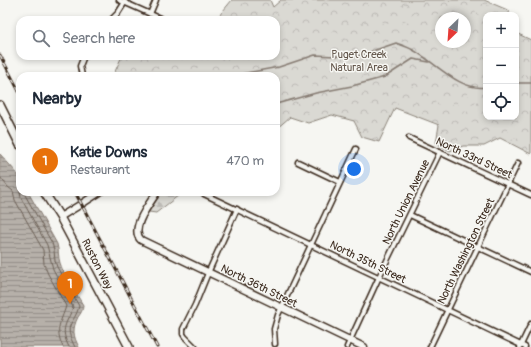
<!DOCTYPE html>
<meta charset="utf-8">
<style>
:root{--surface:#fff;--page:#f2f2f3;--text:#1f2937;--muted:#747a83;--line:#e0e1e3;--accent:#c8321e}
body{margin:0;font-family:Pangolin,sans-serif;background:var(--page);color:var(--text)}
.controls{position:absolute;right:12px;top:12px;display:grid;overflow:hidden;border-radius:8px;box-shadow:0 2px 6px #0003}
.controls button{width:36px;height:36px;display:grid;place-items:center;padding:0;border:0;border-bottom:1px solid var(--line);background:var(--surface);color:var(--text);font:20px sans-serif}
.compass{position:absolute;left:435px;top:12px;width:36px;height:36px;border-radius:50%;background:var(--surface);box-shadow:0 2px 6px #0003;rotate:205deg}
.you{position:absolute;left:354px;top:169px;width:14px;height:14px;margin:-10px;border:3px solid #fff;border-radius:50%;background:#1a73e8;box-shadow:0 0 0 6px #1a73e833}
.badge{display:grid;place-items:center;width:26px;height:26px;border-radius:50%;background:var(--accent);color:#fff;font-size:13px;font-weight:700}
.pin{position:absolute;translate:-50% -33px;filter:drop-shadow(0 1px 2px #0008)}
.pin::after{content:'';position:absolute;top:21px;width:14px;height:12px;background:inherit;clip-path:polygon(0 0,100% 0,50% 100%)}
.list{margin:0;padding:0;list-style:none}
h2{display:flex;justify-content:space-between;align-items:center;height:52px;margin:0;padding:0 16px;font-size:17px}
h2 small{font-size:13px;font-weight:400;color:var(--muted)}
.list li{display:grid;grid-template-columns:26px 1fr auto;gap:12px;align-items:center;box-sizing:border-box;height:72px;padding:0 16px;border-top:1px solid var(--line)}
.list b{display:block;font-size:15px;white-space:nowrap}
.list p{margin:0;font-size:13px;white-space:nowrap;color:var(--muted)}
.list em{font-size:13px;font-style:normal;color:var(--muted)}
.icon{flex:none;width:22px;height:22px;fill:none;stroke:currentColor;stroke-width:2;stroke-linecap:round;stroke-linejoin:round}
.map{position:relative;flex:none;width:531px;height:347px;overflow:hidden}
.search{position:absolute;background:var(--surface);box-shadow:0 2px 6px #0003;left:16px;top:16px;width:264px;height:44px;display:flex;align-items:center;gap:10px;box-sizing:border-box;padding:0 14px;border-radius:12px;color:var(--muted);font-size:15px}
.panel{position:absolute;background:var(--surface);box-shadow:0 2px 6px #0003;left:16px;top:72px;width:264px;height:124px;border-radius:12px}
.map>svg:first-child{display:block}
</style>
<div class="map">
<svg width="531" height="347" viewBox="0 0 531 347">
<defs>
<pattern id="forest-firs" width="22" height="20" patternUnits="userSpaceOnUse"><rect width="22" height="20" fill="#dad9d3"/><path d="M5 1l3.5 6h-7zM16 11l3.5 6h-7z" fill="#bcbab5"/></pattern>
<pattern id="park-crowns" width="20" height="18" patternUnits="userSpaceOnUse"><rect width="20" height="18" fill="#dad9d3"/><path d="M2 6a3 3 0 1 1 6 0M12 15a3 3 0 1 1 6 0" fill="none" stroke="#bcbab5"/></pattern>
<pattern id="water-rules" width="6" height="5" patternUnits="userSpaceOnUse"><rect width="6" height="5" fill="#b6b0a9"/><path d="M0 2.5h6" fill="none" stroke="#958f89"/></pattern>
</defs>
<rect width="100%" height="100%" fill="#f6f6f2"/>
<filter id="ink" filterUnits="userSpaceOnUse"><feTurbulence type="fractalNoise" baseFrequency=".025" numOctaves="2"/><feDisplacementMap in="SourceGraphic" scale="8" xChannelSelector="R" yChannelSelector="G"/><feConvolveMatrix kernelMatrix="1 2 1 2 8 2 1 2 1" color-interpolation-filters="sRGB"/></filter>
<g filter="url(#ink)">
<path fill="url(#forest-firs)" stroke="#8a8278" d="M162,192h21l-27,21 -7,-1z"/>
<path fill="url(#park-crowns)" stroke="#8a8278" fill-rule="evenodd" d="M232,0h38l3,7 8,-7h203l26,11 -2,4h-22v102h30v-84l15,7v114l-31,-16 -16,8h-21l-13,5 -14,-8 3,-18 -44,-17 -16,34 -17,-5 -8,-16 -22,-6 -24,8 -18,-6 -14,12v-53h-163l9,-20h154v-36h-64l6,-3zM441,18h24v24h-24z"/>
<path fill="url(#water-rules)" stroke="#857a71" d="M0,154l16,18 4,7v13h8l29,52c2,7 1,13 3,19 5,15 15,28 23,42 0,5 -2,8 -5,12 -6,12 -5,19 1,30h-79z"/>
<g fill="none" stroke-linecap="round" stroke-linejoin="round">
<g stroke="#6c6056" stroke-width="1">
<path d="M0,177l8,10 5,4 2,9 28,50 1,14 4,10 18,32c-5,17 -12,22 -3,41"/>
<path d="M20,190l1,8 26,47 6,24 20,38c-6,17 -14,21 -4,40"/>
<path d="M25,192v3l27,48 2,7 1,11 2,6 22,39c-5,20 -17,17 -4,41"/>
</g>
<g stroke="#857a71" stroke-width="1.5">
<path d="M230,76l49,-9 36,-12 40,2 41,-14c5,2 12,4 17,7 21,11 47,42 73,37"/>
<path d="M516,83h15"/>
<path d="M276,104l40,-11 36,-7 33,-9 28,-18 16,3"/>
</g>
<defs>
<g id="street">
<path d="M119,0l45,20"/>
<path d="M150,14l6,-14"/>
<path d="M111,20l7,-7 7,-11"/>
<path d="M82,76l-2,-10 4,-10"/>
<path d="M409,138l122,57"/>
<path d="M298,162l42,20"/>
<path d="M204,194l321,153"/>
<path d="M410,215l121,57"/>
<path d="M275,344l-1,-15 4,-14 78,-166"/>
<path d="M195,347l-10,-10 -2,-3v-5l12,-24 13,-32 29,-64"/>
<path d="M347,347l32,-70 61,-125"/>
<path d="M430,347l88,-184"/>
<path d="M520,347l11,-23"/>
</g>
<g id="secondary">
<path d="M157,192c-7,11 -28,37 -16,48l223,107"/>
<path d="M83,203l17,-11"/>
<path d="M60,217l18,-11"/>
</g>
<g id="primary">
<path d="M0,105l20,40"/>
<path d="M44,192l16,25 69,130"/>
</g>
</defs>
<use href="#street" stroke="#3b2a1e" stroke-width="7"/>
<use href="#secondary" stroke="#3b2a1e" stroke-width="9"/>
<use href="#primary" stroke="#3b2a1e" stroke-width="10"/>
<use href="#street" stroke="#f6f6f2" stroke-width="4"/>
<use href="#secondary" stroke="#f6f6f2" stroke-width="6"/>
<use href="#primary" stroke="#f6f6f2" stroke-width="7"/>
<defs>
<g id="rail">
<path d="M0,55l20,38"/>
<path d="M75,192l82,155"/>
</g>
</defs>
<use href="#rail" stroke="#3b2a1e" stroke-width="3"/>
<use href="#rail" stroke="#f6f6f2" stroke-width="1.5" stroke-dasharray="4.5" stroke-linecap="butt"/>
</g>
</g>
<g text-anchor="middle" dominant-baseline="central" stroke-width="3" stroke-linejoin="round" paint-order="stroke">
<g font-size="11" fill="#63564b" stroke="#f6f6f2">
<text x="359" y="54">Puget Creek<tspan x="359" dy="13">Natural Area</tspan></text>
</g>
<g font-size="11" fill="#3b2a1e" stroke="#f6f6f2">
<text transform="translate(474 158) rotate(25)">North 33rd Street</text>
<text transform="translate(406 202) rotate(-64)">North Union Avenue</text>
<text transform="translate(466 251) rotate(-64)">North Washington Street</text>
<text transform="translate(368 262) rotate(26)">North 35th Street</text>
<text transform="translate(97 264) rotate(63)">Ruston Way</text>
<text transform="translate(259 286) rotate(26)">North 36th Street</text>
</g>
</g>
</svg>
<div class="controls">
<button>+</button>
<button>−</button>
<button><svg class="icon" aria-label="locate" viewBox="0 0 24 24"><circle cx="12" cy="12" r="6"/><path d="M12 2v4M12 18v4M2 12h4M18 12h4"/></svg></button>
</div>
<svg class="compass" viewBox="-18 -18 36 36"><path d="M0-13l5 13h-10z" fill="#e53935"/><path d="M0 13l5-13h-10z" fill="#747a83"/></svg>
<div class="you"></div>
<div class="pin badge" style="left:70px;top:304px;background:#e8710a">1</div>
<div class="search"><svg class="icon" aria-label="search" viewBox="0 0 24 24"><circle cx="10" cy="10" r="6"/><path d="M15 15l6 6"/></svg>Search here</div>
<section class="panel">
<h2>Nearby<small></small></h2>
<ul class="list">
<li><span class="badge" style="background:#e8710a">1</span><div><b>Katie Downs</b><p>Restaurant</p></div><em>470 m</em></li>
</ul>
</section>
</div>
